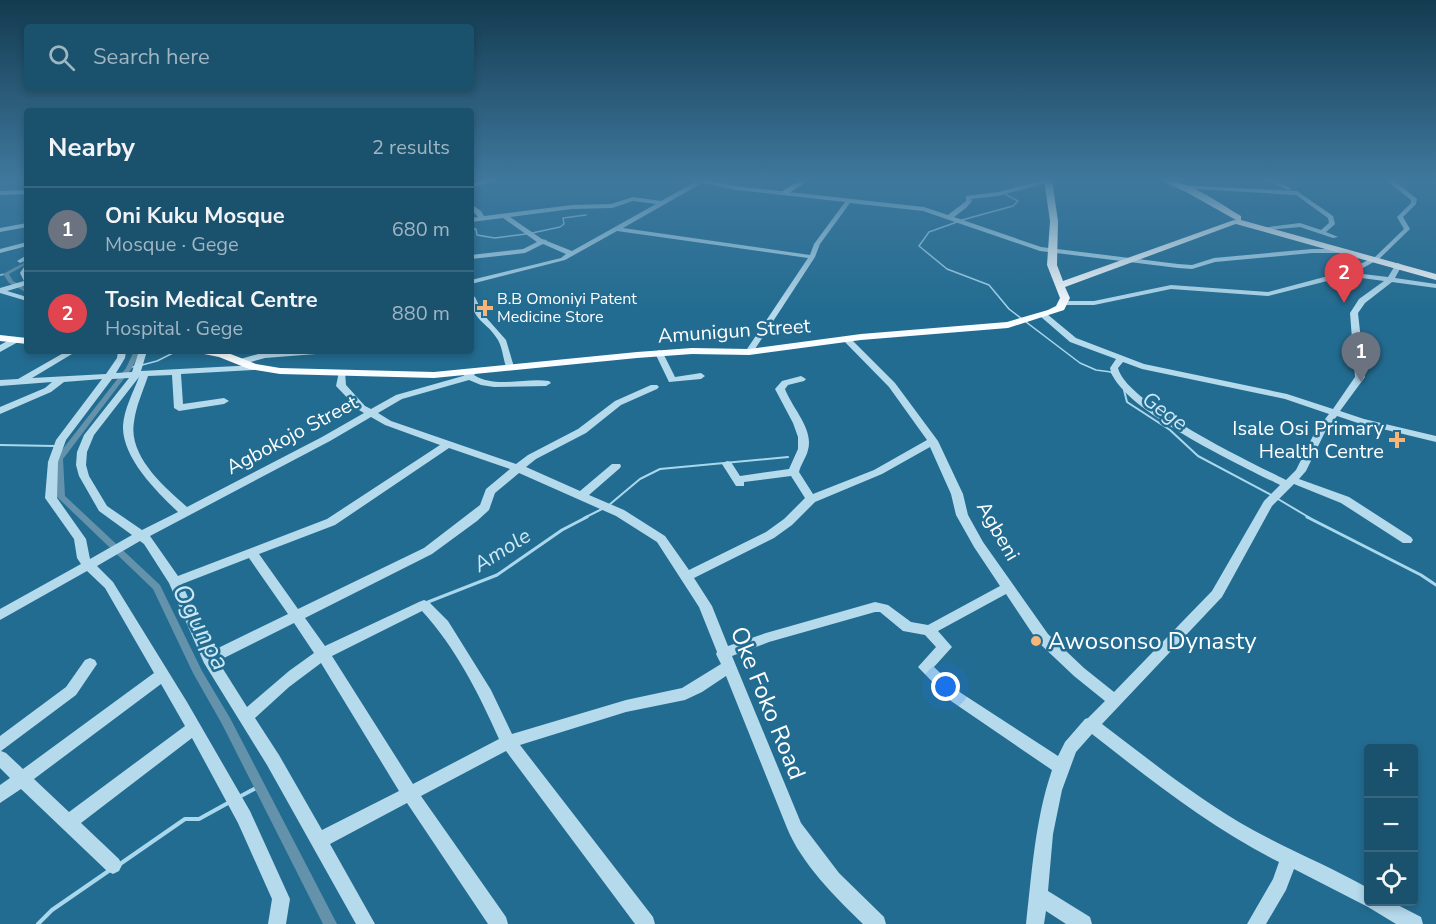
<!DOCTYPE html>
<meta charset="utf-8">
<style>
:root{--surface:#1a516d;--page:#235772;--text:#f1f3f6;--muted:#9fb5c2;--line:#386880;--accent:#8bbbb9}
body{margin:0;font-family:"Nunito Sans",sans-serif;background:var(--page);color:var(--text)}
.controls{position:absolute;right:18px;bottom:18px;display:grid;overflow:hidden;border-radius:6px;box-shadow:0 3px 9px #0003}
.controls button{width:54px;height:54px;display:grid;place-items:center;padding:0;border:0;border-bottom:2px solid var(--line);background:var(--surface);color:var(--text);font:30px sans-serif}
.you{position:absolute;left:946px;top:687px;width:21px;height:21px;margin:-15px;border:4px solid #fff;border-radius:50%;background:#1a73e8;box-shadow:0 0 0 9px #1a73e833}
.badge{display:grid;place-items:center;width:39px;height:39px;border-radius:50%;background:var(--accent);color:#fff;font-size:20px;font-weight:700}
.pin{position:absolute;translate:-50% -50px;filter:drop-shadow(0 2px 3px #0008)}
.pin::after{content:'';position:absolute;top:32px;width:21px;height:18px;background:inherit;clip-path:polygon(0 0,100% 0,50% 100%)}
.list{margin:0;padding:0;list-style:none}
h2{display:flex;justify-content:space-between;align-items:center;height:78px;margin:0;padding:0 24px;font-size:26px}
h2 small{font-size:20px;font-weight:400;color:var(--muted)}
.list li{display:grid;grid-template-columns:39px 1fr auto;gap:18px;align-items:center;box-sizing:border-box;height:84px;padding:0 24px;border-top:2px solid var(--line)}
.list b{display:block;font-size:22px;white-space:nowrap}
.list p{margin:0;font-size:20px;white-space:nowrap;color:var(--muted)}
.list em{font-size:20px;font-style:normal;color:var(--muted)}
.icon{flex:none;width:33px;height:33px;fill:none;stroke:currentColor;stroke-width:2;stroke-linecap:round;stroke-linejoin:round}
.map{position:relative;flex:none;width:1436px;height:924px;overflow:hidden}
.search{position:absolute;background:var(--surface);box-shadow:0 3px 9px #0003;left:24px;top:24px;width:450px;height:66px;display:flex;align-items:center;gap:15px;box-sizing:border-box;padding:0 21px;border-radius:6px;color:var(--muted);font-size:22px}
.panel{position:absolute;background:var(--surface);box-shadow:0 3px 9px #0003;left:24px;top:108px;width:450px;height:246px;border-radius:6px}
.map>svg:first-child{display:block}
</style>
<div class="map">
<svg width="1436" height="924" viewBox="0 0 1436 924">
<rect width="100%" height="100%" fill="#236c91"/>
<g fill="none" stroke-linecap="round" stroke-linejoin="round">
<g stroke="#a9d8ed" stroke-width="1.5">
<path d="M962,220l51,-14 5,-5 -13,-7"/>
<path d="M957,222l-28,10 -10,14 28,23 42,16 20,24 71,54 16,7 15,2 3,4"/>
<path d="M471,229h5l1,6 18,3 31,-4"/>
<path d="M532,233l28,-6 4,-3 -1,-6 23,-3"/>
<path d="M0,275l6,-1"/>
<path d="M142,365l15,-4 20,-10"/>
<path d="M129,368l7,-2"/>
</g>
<g stroke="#a9d8ed" stroke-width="2">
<path d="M1124,390l3,12 43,28 28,26 75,40"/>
<path d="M0,445l54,1"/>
<path d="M1278,499l32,19"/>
<path d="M609,505l31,-26 20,-10 128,-12"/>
<path d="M584,518l18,-9"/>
</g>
<g stroke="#a9d8ed" stroke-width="3">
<path d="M1307,517l114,58 15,10"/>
<path d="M428,602l69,-27 65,-45 25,-13"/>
</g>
<g stroke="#a9d8ed" stroke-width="4">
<path d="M239,797l21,-11"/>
<path d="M120,864l65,-45h14l29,-16"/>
<path d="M38,924l14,-14 58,-40"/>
</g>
<g fill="#6392aa" fill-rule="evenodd">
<path d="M27,261v3l-18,10 4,7 14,8v4l-18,-10 -6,-9z"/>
<path d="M134,351h6l-8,17 -69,91 2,37 95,89 42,86 28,47 107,206h-14l-101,-200 -29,-51 -40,-84 -96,-92 -2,-38 71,-91z"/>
</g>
<g fill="#b5daec" fill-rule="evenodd">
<path d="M691,180h15l30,6 188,21 24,8 18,-14v-5l32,-4 46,-12h6v2l-52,14 -27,3 1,2 -6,7 -12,9 87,30 137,17 14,1 22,-7 98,-9h32l3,2 -3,2h-32l-97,9 -23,7 -14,-1 -138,-17 -117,-40 -73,-8 -30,41 -5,13 -62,95 -4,3 -4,-3 63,-94 -191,-27 -52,29 -94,24v-4l90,-22 5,-4 -23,-10 -18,9 -54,6v-4l52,-6 14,-7 -34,-24 -32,4v-4l7,-1 -7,-8v-5l10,7 3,5 88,-11 39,-1 22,-7 28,4 34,-19zM702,183l34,7 109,12 -31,42 -4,11 -187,-27zM633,201l23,3 -84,47 -25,-10 -1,-1 -4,-1 -32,-22 62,-8 40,-1z"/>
<path d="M1267,180h8l17,9 -5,1z"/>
<path d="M1386,180h7l24,19 -1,5 -13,13 7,12 -31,30 -25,14 34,4 8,-13 2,-1 4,2 -7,13 41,6v4l-44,-6 -27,21 -7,10 7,64 -25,34 24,8 72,17v6l-78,-19 -21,-7 -12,16 -19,39 -7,8 50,18 62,40 2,3 -2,3h-8l-62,-40 -47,-19 -22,22 -50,91 -120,127c49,37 97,76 151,106 38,21 78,37 115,58v14h24l29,15 2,7h-27l-28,-17 -74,-38 -8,21 -20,34h-19l26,-45 6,-17c-68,-34 -127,-81 -187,-128l-16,18 -14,38 -9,44 -5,57 42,26 2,7h-26l-20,-13 -2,13h-18c6,-52 9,-104 26,-154l-101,-69 -33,-34 18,-20 -11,-12 -22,-4 -23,-19h-5l-106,30 -37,14 69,167 38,50 45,44 2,7h-23c-27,-26 -62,-61 -76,-96l-61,-152 -24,16 -17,8 -59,12 -106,33 133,172 2,7h-20l-129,-173 -85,45 85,121 2,7h-20l-81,-121 -77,41 45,80h-19l-89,-159 -63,-102 -35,-80 -25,-39 -4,-3 -43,25 16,16 74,120 63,109 40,88 -4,25h-18l4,-25 -34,-76 -46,-85 -111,85 38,36 3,6 -3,6 -6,3 -6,-3 -86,-82 -21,14v-18l10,-7 -10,-10v-32l66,-49 19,-27 5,-2 5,2 2,4 -21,31 -75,56 5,2 17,16 131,-96 -49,-85 -18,-17 -87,49v-11l81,-45 -4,-6 -3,-19 -29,-41 3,-36 8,-22 46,-61 -38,3 -13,10 -51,22v-7l45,-19 7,-6 -52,4v-6l18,-1 49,-28h10l-45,27 74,-4 11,-16 1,-7h8l-1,7 -9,15 16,-1 7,-21h8l-6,20 115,-6v4l-3,1 -72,4 2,30 41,-6 5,3 -5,3 -45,7 -5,-3 -2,-33 -24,1c-5,15 -12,30 -14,46 -6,34 30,65 53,85l135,-70 42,-24 -5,-3 -23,-24 3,-14h6l1,13 19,21 6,3 25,-14 67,-19 10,-7 4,3 -3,3c22,14 52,2 75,6l2,2 -5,3 -52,1 -13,-2 -12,-5 -67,19 -24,14 13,8 125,43 12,-9 50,-26 37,-28 36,-16h6l2,2 -2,2 -36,16 -35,28 -50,26 -10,8 54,24 32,-27h8l1,2 -1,2 -31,27 35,15 41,26 24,34 77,-38 18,-13 21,-21 -14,-22 -47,6v4h-8l-14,-22 5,-3 4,1 9,14 49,-7 9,-20v-12l-5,-14 -18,-34 7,-8 19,-5 5,3 -2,2 -16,4 -3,4c7,19 29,40 23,61 -2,8 -7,14 -9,22l14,22 61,-24 53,-30 -38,-53 -47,-48 1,-2h6l46,46 43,58 25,53 5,21 15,27 65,92 36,34 30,24 98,-101 52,-90 16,-16c-36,-18 -163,-77 -170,-117l6,-9 -46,-17 -30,-26 1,-2h6l29,24 68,26 143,30 46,15 22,-32 -5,-64 9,-14 25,-18 -37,-5 -79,20 -97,-7 -77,16h-31l-4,-2 4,-2h31l77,-16 97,7 75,-20 32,-15 29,-28 -7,-12 14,-14v-3zM1123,362l19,7 143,30 44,15 -14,18 -19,38 -10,10c-34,-17 -160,-77 -168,-112zM139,377c-6,16 -15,32 -16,49 -1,32 34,66 55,86l-36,18 -35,-24 -18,-30 -3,-11 1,-13 7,-17zM129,378l-45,57 -7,17 -1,13 3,11 20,35 33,24 -42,24 -4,-20 -29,-41 1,-36 8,-22 46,-61zM371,417l14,8 55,20 -113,74 -149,57 -28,-40 180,-95zM930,447l21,47 5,21 18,32 26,39 -72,39 -17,-3 -23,-17 -13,-3 -109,31 -38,13 -16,-40 -18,-28 80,-40 18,-13 23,-23 67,-28zM449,448l61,21 -24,20 -6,16 -56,43 -126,61 -39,-55 76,-29zM519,473l97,43 41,26 42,65 18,45 -1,2 5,10 -39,24 -56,12 -114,34 -21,-44 -43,-69 -19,-19 -5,-2 -5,2 -94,44 -20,-28 127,-64 45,-33 12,-11 6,-17zM249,558l39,56 -76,37 -30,-67zM1006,594l32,48 36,34 31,25 -17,17 -3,1 -20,23 -7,14 -97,-63 -27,-26 18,-20 -14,-16zM422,611c34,37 57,83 77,128l-86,45 -81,-128zM294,623l20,30 -25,18 -42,36 -29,-46zM321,663l78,128 -77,39 -43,-75 -24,-37 34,-31zM161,684l24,42 -116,86 -35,-33z"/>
<path d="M1180,185l117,6 36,25 2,8 -9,8 12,5 -5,1 -33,-11 -33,3v-2l2,-1 31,-4 21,7 8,-7 -1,-5 -32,-23 -118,-7 -1,-1z"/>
<path d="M27,190v4l-27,1v-4z"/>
<path d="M27,223v4l-27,5v-4z"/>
<path d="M27,242v4l-27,7v-4z"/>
<path d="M27,255v5l-7,3 -3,-2z"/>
<path d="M24,267h3v18l-20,6 20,6v4l-27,-8v-5l24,-7 -4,-8z"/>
<path d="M471,295l4,2 8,17 23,26 8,27 -1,2h-6c-4,-9 -4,-20 -9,-29 -11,-19 -27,-19 -27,-45z"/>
<path d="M15,337l3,1v4l-18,10v-7z"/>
<path d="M659,350l4,3 12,24 26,-4 4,3 -4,3 -32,3 -14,-29z"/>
<path d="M283,351h37l-4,3 -51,4 -25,7 -4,-3 1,-2 28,-8z"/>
</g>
<g fill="#fafdff" fill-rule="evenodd">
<path d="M485,180h16l-30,7v-4z"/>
<path d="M800,180h9l-21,14 -7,-2z"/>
<path d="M1044,180h8l6,41 -1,44 6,16 171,-61 7,2 -176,65 5,11 -6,12 -56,18 -147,12 -112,15 -57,-1 -55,4 -203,20 -154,-4 -31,-5 -30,-12 -20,-4 -2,-2h26l33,13 24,4 154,4 203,-20 55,-4 57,1 112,-15 146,-12 41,-12 8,-4 4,-8 -13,-33 3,-44z"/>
<path d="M0,335l27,3v6l-27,-3z"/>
</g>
<path fill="#fff" fill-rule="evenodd" d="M1160,180c29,0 57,22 81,36v4l195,54v6l-200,-56v-4l-50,-28z"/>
</g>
<linearGradient id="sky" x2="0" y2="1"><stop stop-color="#133b50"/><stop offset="0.58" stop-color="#3f789d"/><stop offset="1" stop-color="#3f789d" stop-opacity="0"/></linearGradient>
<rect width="1436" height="310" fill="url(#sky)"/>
<g fill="#f7b678" stroke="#236c91" stroke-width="2">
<path d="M482 299h6v6h6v6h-6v6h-6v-6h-6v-6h6z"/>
<path d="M1394 431h6v6h6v6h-6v6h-6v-6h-6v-6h6z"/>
<circle cx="1036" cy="641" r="6"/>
</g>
<g text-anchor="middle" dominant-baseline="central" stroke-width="5" stroke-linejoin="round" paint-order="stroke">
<g font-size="16" fill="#fff" stroke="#236c91" text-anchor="start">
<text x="497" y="299">B.B Omoniyi Patent<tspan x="497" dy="18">Medicine Store</tspan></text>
</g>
<g font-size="20" fill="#fff" stroke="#236c91">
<text transform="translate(734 331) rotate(-4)">Amunigun Street</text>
<text transform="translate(292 435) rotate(-28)">Agbokojo Street</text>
<text transform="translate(998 531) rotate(60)">Agbeni</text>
</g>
<g font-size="20" fill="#fff" stroke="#236c91" text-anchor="end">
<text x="1384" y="428">Isale Osi Primary<tspan x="1384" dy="23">Health Centre</tspan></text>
</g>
<g font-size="21" font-style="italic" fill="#cde9f5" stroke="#236c91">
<text transform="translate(1165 411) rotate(36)">Gege</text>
<text transform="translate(502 550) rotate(-32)">Amole</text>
</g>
<g font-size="24" fill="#fff" stroke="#236c91" text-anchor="start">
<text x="1048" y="641">Awosonso Dynasty</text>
</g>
<g font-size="24" fill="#fff" stroke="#236c91">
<text transform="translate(768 703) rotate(68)">Oke Foko Road</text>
</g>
<g font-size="26" font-style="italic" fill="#cde9f5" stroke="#236c91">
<text transform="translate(201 627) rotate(62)">Ogunpa</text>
</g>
</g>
</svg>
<div class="controls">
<button>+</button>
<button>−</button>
<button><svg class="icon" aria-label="locate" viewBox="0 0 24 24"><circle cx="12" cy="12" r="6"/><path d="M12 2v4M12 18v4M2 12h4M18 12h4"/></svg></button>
</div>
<div class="you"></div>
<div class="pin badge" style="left:1361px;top:382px;background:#6b7280">1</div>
<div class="pin badge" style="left:1344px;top:303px;background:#e0444e">2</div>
<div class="search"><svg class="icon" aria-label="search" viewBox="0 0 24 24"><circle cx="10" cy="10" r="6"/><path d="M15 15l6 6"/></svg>Search here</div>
<section class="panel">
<h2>Nearby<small>2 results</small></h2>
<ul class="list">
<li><span class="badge" style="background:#6b7280">1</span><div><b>Oni Kuku Mosque</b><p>Mosque · Gege</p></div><em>680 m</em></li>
<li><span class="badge" style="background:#e0444e">2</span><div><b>Tosin Medical Centre</b><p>Hospital · Gege</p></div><em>880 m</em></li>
</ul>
</section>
</div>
